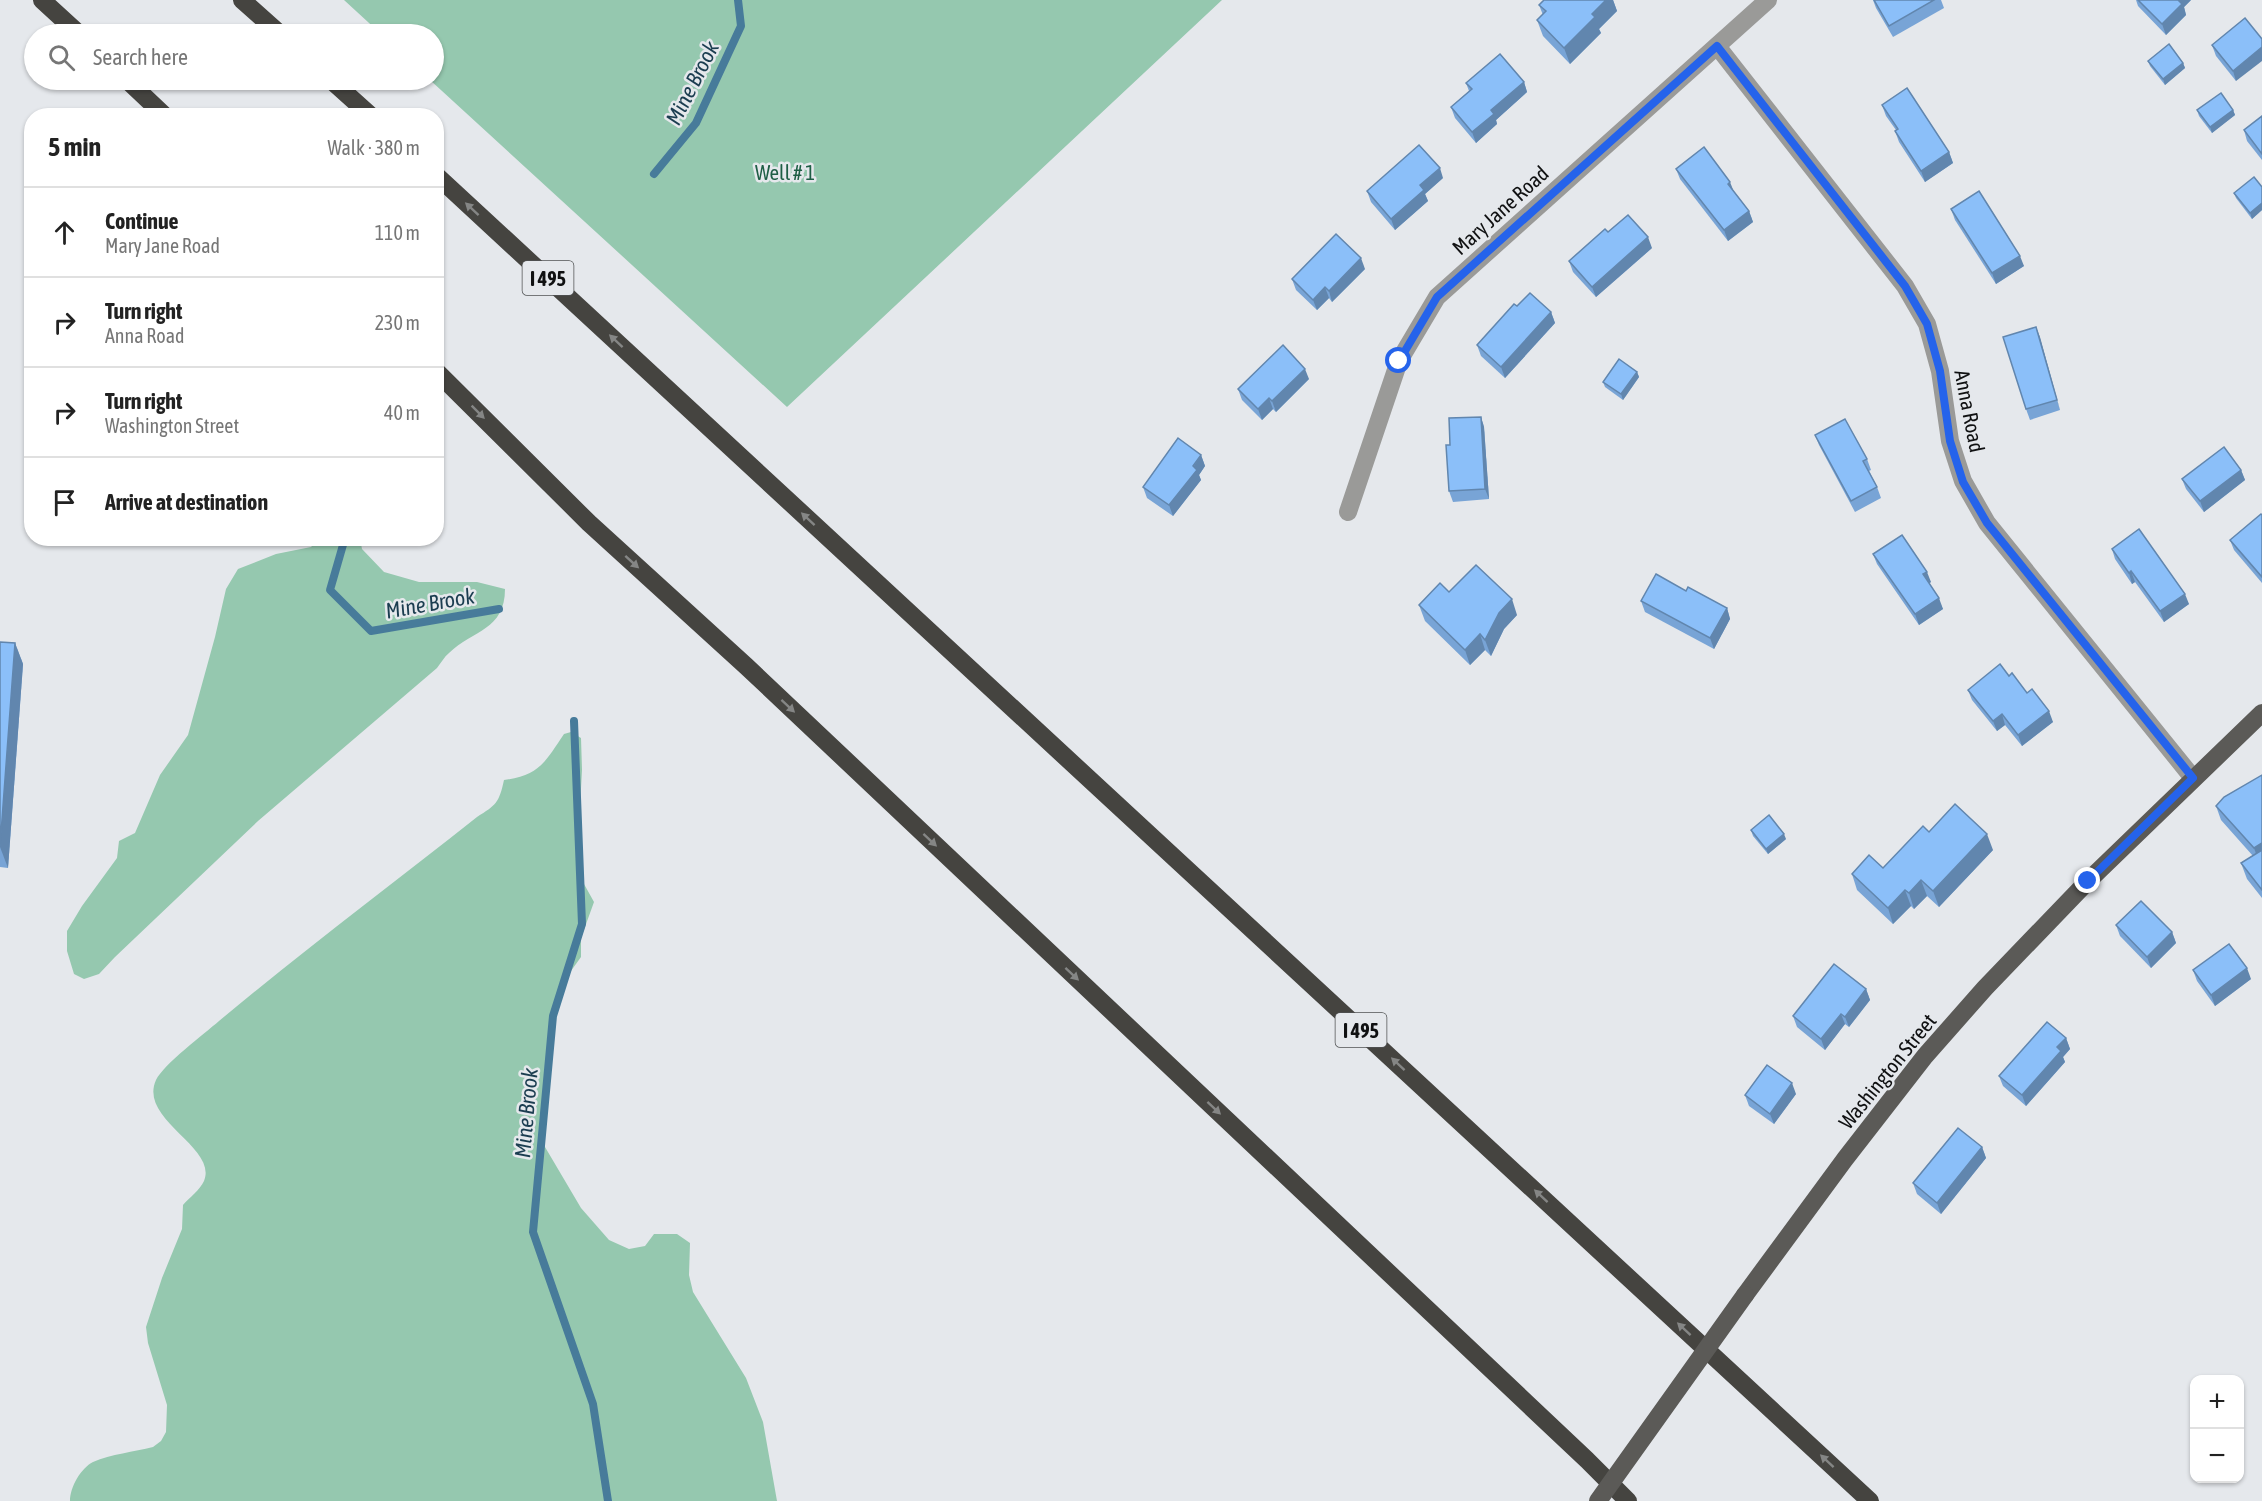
<!DOCTYPE html>
<meta charset="utf-8">
<style>
:root{--surface:#fff;--page:#f6f6f6;--text:#222;--muted:#767676;--line:#e0e0e0}
body{margin:0;font-family:"Asap Condensed",sans-serif;background:var(--page);color:var(--text)}
.controls{position:absolute;right:18px;bottom:18px;display:grid;overflow:hidden;border-radius:12px;box-shadow:0 2px 4px #0004}
.controls button{width:54px;height:54px;display:grid;place-items:center;padding:0;border:0;border-bottom:2px solid var(--line);background:var(--surface);color:var(--text);font:30px sans-serif}
.stop{position:absolute;width:18px;height:18px;margin:-14px;border:4px solid #2563eb;border-radius:50%;background:#fff}
.stop.end{background:#2563eb;border-color:#fff;box-shadow:0 2px 6px #0008}
.list{margin:0;padding:0;list-style:none}
h2{display:flex;justify-content:space-between;align-items:center;height:78px;margin:0;padding:0 24px;font-size:26px}
h2 small{font-size:20px;font-weight:400;color:var(--muted)}
.list li{display:grid;grid-template-columns:39px 1fr auto;gap:18px;align-items:center;box-sizing:border-box;height:90px;padding:0 24px;border-top:2px solid var(--line)}
.list b{display:block;font-size:22px;white-space:nowrap}
.list p{margin:0;font-size:20px;white-space:nowrap;color:var(--muted)}
.list em{font-size:20px;font-style:normal;color:var(--muted)}
.icon{flex:none;width:33px;height:33px;fill:none;stroke:currentColor;stroke-width:2;stroke-linecap:round;stroke-linejoin:round}
.map{position:relative;flex:none;width:2262px;height:1501px;overflow:hidden}
.search{position:absolute;background:var(--surface);box-shadow:0 2px 4px #0004;left:24px;top:24px;width:420px;height:66px;display:flex;align-items:center;gap:15px;box-sizing:border-box;padding:0 21px;border-radius:33px;color:var(--muted);font-size:22px}
.panel{position:absolute;background:var(--surface);box-shadow:0 2px 4px #0004;left:24px;top:108px;width:420px;height:438px;border-radius:24px}
.map>svg:first-child{display:block}
</style>
<div class="map">
<svg width="2262" height="1501" viewBox="0 0 2262 1501">
<rect width="100%" height="100%" fill="#e5e8ec"/>
<g fill="#95c8af">
<path d="M344,0h878l-435,407 -357,-327h4v-46h-53z"/>
<path d="M319,539h41l2,10 22,23 35,10h58l28,7c0,41 -32,41 -56,64 -5,4 -8,10 -12,15l-179,153 -143,136 -16,17 -15,5 -10,-5 -7,-23v-20l15,-25 35,-48 2,-17 16,-8 25,-58 28,-40 27,-98 11,-48 12,-20 38,-15 35,-7z"/>
<path d="M571,732l10,6 1,32 -5,91 2,14 15,27 -13,36v19l-23,32 -13,87v71l36,61 28,32 20,9 16,-3 9,-12h23l13,9 -1,32 4,17 53,86 17,44 14,79h-707c0,-14 11,-33 23,-39 18,-8 41,-10 60,-15l8,-6 5,-9 1,-27 -19,-62 -2,-16 16,-49 20,-49 1,-24c6,-7 17,-15 21,-24 14,-34 -66,-61 -48,-101 8,-16 48,-46 63,-59 84,-70 172,-136 258,-204 19,-12 22,-14 27,-37 36,-5 41,-18 60,-46z"/>
</g>
<g fill="none" stroke-linecap="round" stroke-linejoin="round">
<g stroke="#477b9a" stroke-width="8">
<path d="M654,174l42,-51 45,-97 -3,-26"/>
<path d="M345,538l-15,52 41,41 128,-22"/>
<path d="M574,721l8,203 -29,92 -20,216 60,172 15,97"/>
</g>
<g stroke="#9a9a98" stroke-width="18">
<path d="M1717,46l188,240 22,38 13,47 10,70 13,40 24,42 206,255"/>
<path d="M1348,512l51,-151 38,-64 331,-297"/>
</g>
<path stroke="#5b5a57" stroke-width="18" d="M1745,1295l100,-136 80,-103 60,-68 103,-107 174,-168"/>
<g stroke="#454440" stroke-width="18">
<path d="M42,0l37,34"/>
<path d="M242,0l38,34"/>
<path d="M127,80l38,36"/>
<path d="M331,80l40,36"/>
<path d="M436,175l1434,1326"/>
<path d="M436,371l153,152 157,143 841,794 41,41"/>
</g>
<path stroke="#5b5a57" stroke-width="18" d="M1598,1501l147,-206"/>
</g>
<g fill="#78a4d6">
<path d="M1544,0h69l4,11 -18,18 2,4 -31,31 -27,-28 -6,-16 6,-5 -4,-10z"/>
<path d="M1873,0h68l3,8 -51,29 -17,-29z"/>
<path d="M2136,0h55l-7,7 2,8 -20,20 -28,-29z"/>
<path d="M2245,18l-9,63 -20,-25 -4,-11z"/>
<path d="M2148,61l35,2 2,5 -20,17 -15,-19z"/>
<path d="M1524,82l3,10 -31,28 1,4 -21,19 -21,-25 -4,-11 18,-16 -3,-8z"/>
<path d="M1882,105l67,47 4,11 -28,19 -26,-40 -4,-11 1,-1 -10,-14z"/>
<path d="M2197,110h36l2,5 -23,18 -13,-17z"/>
<path d="M2262,116v44l-15,-19 -3,-11z"/>
<path d="M1676,169l58,23 15,19 4,11 -25,19 -48,-62z"/>
<path d="M1443,178l-18,16 3,7 -33,29 -24,-28 -4,-11z"/>
<path d="M2262,187v23l-10,9 -16,-21 -2,-5z"/>
<path d="M1951,209l73,57 -28,18 -41,-64z"/>
<path d="M1652,248l-56,49 -23,-25 -4,-11z"/>
<path d="M1365,269l-33,33 -3,-4 -12,12 -21,-20 -4,-11z"/>
<path d="M1517,306l34,6 4,11 -50,55 -24,-22 -4,-11z"/>
<path d="M2036,327l24,83 -30,10 -4,-11z"/>
<path d="M1637,372l2,5 -16,23 -18,-13 -2,-5z"/>
<path d="M1309,379l-33,33 -3,-3 -11,11 -20,-20 -4,-11z"/>
<path d="M1481,417l3,10 5,72 -36,3 -4,-11 1,-46z"/>
<path d="M1815,435l52,24 4,11 -2,1 8,16 4,11 -26,14 -36,-67z"/>
<path d="M1201,455l4,11 -6,9 2,5 -28,36 -26,-18 -4,-11z"/>
<path d="M2241,470l4,10 -41,32 -18,-23 -4,-10z"/>
<path d="M2262,515v68l-28,-33 -4,-10z"/>
<path d="M2112,549l77,55 -25,18 -29,-40 -3,2 -17,-25z"/>
<path d="M1873,554l58,28 -2,1 14,26 -24,16 -42,-61z"/>
<path d="M1686,591l41,17 3,11 -16,30 -69,-37 -4,-11z"/>
<path d="M1419,605l98,10 -13,14 -13,27 -6,-6 -15,15 -45,-44z"/>
<path d="M0,642l15,1 8,21 -15,204 -8,-1z"/>
<path d="M2009,676l18,17 26,29 -31,24 -17,-21 -8,6 -25,-31 -4,-10z"/>
<path d="M2262,775v123l-15,-19 -6,-16 12,-7 -32,-36 -5,-14z"/>
<path d="M1751,830l35,9 -18,15 -15,-18z"/>
<path d="M1929,832l64,18 -54,57 -12,-11 -13,13 -3,-3 -18,18 -36,-34 -5,-16 31,-6z"/>
<path d="M2116,925l56,7 4,11 -25,25 -31,-32z"/>
<path d="M2193,970l58,9 -36,27 -18,-25z"/>
<path d="M1866,989l4,11 -21,27 -4,-3 -20,26 -28,-23 -4,-11z"/>
<path d="M2066,1038l4,11 -7,8 2,5 -39,44 -23,-20 -4,-10z"/>
<path d="M1796,1094l-22,30 -25,-18 -4,-11z"/>
<path d="M1982,1147l4,11 -45,56 -24,-20 -4,-11z"/>
</g>
<g fill="#6186ae">
<path d="M1606,0h7l4,11 -18,18 2,4 -31,31 -6,-16 28,-34z"/>
<path d="M2178,0h13l-7,7 2,8 -20,20 -4,-11z"/>
<path d="M2262,47v14l-26,20 -3,-10z"/>
<path d="M2183,63l2,5 -20,17 -2,-6z"/>
<path d="M1524,82l3,10 -31,28 1,4 -21,19 -4,-11 19,-22z"/>
<path d="M2233,110l2,5 -23,18 -2,-6z"/>
<path d="M1949,152l4,11 -28,19 -4,-11z"/>
<path d="M1440,168l3,10 -18,16 3,7 -33,29 -4,-11 29,-34z"/>
<path d="M1730,182l4,10 -6,-8z"/>
<path d="M2262,203v7l-10,9 -2,-6z"/>
<path d="M1749,211l4,11 -25,19 -4,-11z"/>
<path d="M1648,237l4,11 -56,49 -4,-10z"/>
<path d="M2020,256l4,10 -28,18 -4,-11z"/>
<path d="M1361,258l4,11 -33,33 -3,-11z"/>
<path d="M1325,287l4,11 -12,12 -4,-10z"/>
<path d="M1551,312l4,11 -50,55 -4,-11z"/>
<path d="M2036,327l4,10 20,73 -3,-10z"/>
<path d="M1305,369l4,10 -33,33 -4,-11z"/>
<path d="M1637,372l2,5 -16,23 -2,-6z"/>
<path d="M1269,398l4,11 -11,11 -4,-11z"/>
<path d="M1481,417l3,10 5,72 -4,-10z"/>
<path d="M1201,455l4,11 -6,9 2,5 -28,36 -4,-11z"/>
<path d="M2241,470l4,10 -41,32 -4,-11z"/>
<path d="M2131,571l4,11 -3,2 -3,-11z"/>
<path d="M1927,572l4,10 -4,3 -4,-11z"/>
<path d="M2185,594l4,10 -25,18 -4,-11z"/>
<path d="M1939,598l4,11 -24,16 -4,-11z"/>
<path d="M1512,599l5,16 -13,14 -13,27 -6,-16 14,-27z"/>
<path d="M1727,608l3,11 -16,30 -4,-11z"/>
<path d="M1480,634l5,16 -15,15 -5,-15z"/>
<path d="M15,643l8,21 -15,204 -8,-21z"/>
<path d="M2049,711l4,11 -31,24 -4,-11z"/>
<path d="M2002,714l3,11 -8,6 -4,-10z"/>
<path d="M1784,834l2,5 -18,15 -2,-5z"/>
<path d="M1987,834l6,16 -54,57 -6,-16z"/>
<path d="M2262,843v17l-3,2 -5,-14z"/>
<path d="M1921,880l6,16 -13,13 -5,-16z"/>
<path d="M1905,890l6,16 -18,18 -5,-16z"/>
<path d="M2172,932l4,11 -25,25 -4,-11z"/>
<path d="M2247,968l4,11 -36,27 -4,-11z"/>
<path d="M1866,989l4,11 -21,27 -4,-10z"/>
<path d="M1841,1014l4,10 -20,26 -4,-11z"/>
<path d="M2066,1038l4,11 -7,8 2,5 -39,44 -4,-11 35,-48z"/>
<path d="M1792,1083l4,11 -22,30 -4,-10z"/>
<path d="M1982,1147l4,11 -45,56 -4,-11z"/>
</g>
<g fill="#8bbff9" stroke="#6186ae" stroke-width="1.5">
<path d="M1544,0h62l-14,14 3,3 -31,31 -27,-28 9,-9 -7,-6z"/>
<path d="M1874,0h60l-45,26z"/>
<path d="M2138,0h40l4,4 -20,20z"/>
<path d="M2245,18l17,21v8l-29,24 -21,-26z"/>
<path d="M2169,44l14,19 -20,16 -15,-18z"/>
<path d="M1500,54l24,28 -33,28 3,4 -22,18 -21,-25 21,-18 -6,-6z"/>
<path d="M1907,88l42,64 -28,19 -26,-40 3,-2 -16,-24z"/>
<path d="M2221,93l12,17 -23,17 -13,-17z"/>
<path d="M2262,116v38l-18,-24z"/>
<path d="M1419,145l21,23 -20,17 4,5 -33,29 -24,-28z"/>
<path d="M1704,147l26,35 -2,2 21,27 -25,19 -48,-61z"/>
<path d="M2254,177l8,10v16l-12,10 -16,-20z"/>
<path d="M1979,191l41,65 -28,17 -41,-64z"/>
<path d="M1628,215l20,22 -56,50 -23,-26 36,-32 3,3z"/>
<path d="M1336,234l25,24 -32,33 -4,-4 -12,13 -21,-21z"/>
<path d="M1530,293l21,19 -50,55 -24,-22 37,-41 3,2z"/>
<path d="M2036,327l21,73 -31,9 -23,-72z"/>
<path d="M1283,345l22,24 -33,32 -3,-3 -11,11 -20,-20z"/>
<path d="M1619,359l18,13 -16,22 -18,-12z"/>
<path d="M1481,417l4,72 -36,2 -3,-46h4l-1,-27z"/>
<path d="M1845,419l22,40 -4,2 14,26 -26,14 -36,-66z"/>
<path d="M1178,438l23,17 -8,11 4,4 -28,35 -26,-18z"/>
<path d="M2224,447l17,23 -41,31 -18,-22z"/>
<path d="M2261,514l1,1v62l-32,-37z"/>
<path d="M2139,529l46,65 -25,17 -29,-40 -2,2 -17,-24z"/>
<path d="M1902,535l25,37 -4,2 16,24 -24,16 -42,-60z"/>
<path d="M1476,565l36,34 -13,14 -14,27 -5,-6 -15,16 -46,-45 21,-22 9,9z"/>
<path d="M1656,574l30,17 2,-4 39,21 -17,30 -69,-37z"/>
<path d="M0,642l15,1 -15,204z"/>
<path d="M2000,664l9,12 3,-3 15,20 5,-4 17,22 -31,24 -16,-21 -9,7 -25,-31z"/>
<path d="M2262,775v68l-8,5 -38,-42 8,-9z"/>
<path d="M1955,804l32,30 -54,57 -12,-11 -12,13 -4,-3 -17,18 -36,-34 17,-19 14,13 40,-42 6,6z"/>
<path d="M1769,815l15,19 -18,15 -15,-19z"/>
<path d="M2262,850v40l-21,-27z"/>
<path d="M2141,901l31,31 -25,25 -31,-32z"/>
<path d="M2229,944l18,24 -36,27 -18,-25z"/>
<path d="M1834,964l32,25 -21,28 -4,-3 -20,25 -28,-23z"/>
<path d="M2047,1022l19,16 -9,9 4,4 -39,44 -23,-19z"/>
<path d="M1767,1065l25,18 -22,31 -25,-19z"/>
<path d="M1958,1128l24,19 -45,56 -24,-20z"/>
</g>
<defs><path id="oneway-solid" d="M-6-.8H1V-3.2L6.5 0L1 3.2V.8H-6Z" transform="scale(1.5)"/></defs>
<g fill="#858685">
<use href="#oneway-solid" transform="translate(472 209) rotate(-137)"/>
<use href="#oneway-solid" transform="translate(616 341) rotate(-137)"/>
<use href="#oneway-solid" transform="translate(478 412) rotate(45)"/>
<use href="#oneway-solid" transform="translate(808 519) rotate(-137)"/>
<use href="#oneway-solid" transform="translate(632 562) rotate(42)"/>
<use href="#oneway-solid" transform="translate(788 706) rotate(43)"/>
<use href="#oneway-solid" transform="translate(930 840) rotate(43)"/>
<use href="#oneway-solid" transform="translate(1072 974) rotate(43)"/>
<use href="#oneway-solid" transform="translate(1398 1064) rotate(-137)"/>
<use href="#oneway-solid" transform="translate(1214 1108) rotate(43)"/>
<use href="#oneway-solid" transform="translate(1541 1196) rotate(-137)"/>
<use href="#oneway-solid" transform="translate(1684 1329) rotate(-137)"/>
<use href="#oneway-solid" transform="translate(1827 1461) rotate(-137)"/>
</g>
<g fill="none" stroke-linecap="round" stroke-linejoin="round">
<path stroke="#2563eb" stroke-width="8" d="M1399,361l38,-64 280,-251 188,240 22,38 13,47 10,70 13,41 24,41 206,255 -105,103"/>
</g>
<g text-anchor="middle" dominant-baseline="central" stroke-width="5" stroke-linejoin="round" paint-order="stroke">
<g fill="#e5e8ec" stroke="#505253" stroke-width="1.5">
<rect x="522.5" y="261" width="51" height="34" rx="4.5"/>
<rect x="1335.5" y="1013" width="51" height="34" rx="4.5"/>
</g>
<g font-size="20" font-weight="bold" fill="#101112">
<text x="548" y="278">I 495</text>
<text x="1361" y="1030">I 495</text>
</g>
<g font-size="21" fill="#1e5e45" stroke="#e5e8ec">
<text x="785" y="172">Well # 1</text>
</g>
<g font-size="21" fill="#101112" stroke="#e5e8ec">
<text transform="translate(1500 210) rotate(-42)">Mary Jane Road</text>
<text transform="translate(1970 411) rotate(79)">Anna Road</text>
<text transform="translate(1887 1071) rotate(-51)">Washington Street</text>
</g>
<g font-size="22" font-style="italic" fill="#1b3d50" stroke="#e5e8ec">
<text transform="translate(692 83) rotate(-63)">Mine Brook</text>
<text transform="translate(430 603) rotate(-10)">Mine Brook</text>
<text transform="translate(526 1113) rotate(-85)">Mine Brook</text>
</g>
</g>
</svg>
<div class="controls">
<button>+</button>
<button>−</button>
</div>
<div class="stop" style="left:1399px;top:361px"></div>
<div class="stop end" style="left:2088px;top:881px"></div>
<div class="search"><svg class="icon" aria-label="search" viewBox="0 0 24 24"><circle cx="10" cy="10" r="6"/><path d="M15 15l6 6"/></svg>Search here</div>
<section class="panel">
<h2>5 min<small>Walk · 380 m</small></h2>
<ul class="list">
<li><svg class="icon" aria-label="ahead" viewBox="0 0 24 24"><path d="M12 20V5M6 11l6-6 6 6"/></svg><div><b>Continue</b><p>Mary Jane Road</p></div><em>110 m</em></li>
<li><svg class="icon" aria-label="right" viewBox="0 0 24 24"><path d="M7 20v-9h11M14 6l5 5-5 5"/></svg><div><b>Turn right</b><p>Anna Road</p></div><em>230 m</em></li>
<li><svg class="icon" aria-label="right" viewBox="0 0 24 24"><path d="M7 20v-9h11M14 6l5 5-5 5"/></svg><div><b>Turn right</b><p>Washington Street</p></div><em>40 m</em></li>
<li><svg class="icon" aria-label="arrive" viewBox="0 0 24 24"><path d="M6 21V4h12l-3 4 3 4H6"/></svg><div><b>Arrive at destination</b></div></li>
</ul>
</section>
</div>
